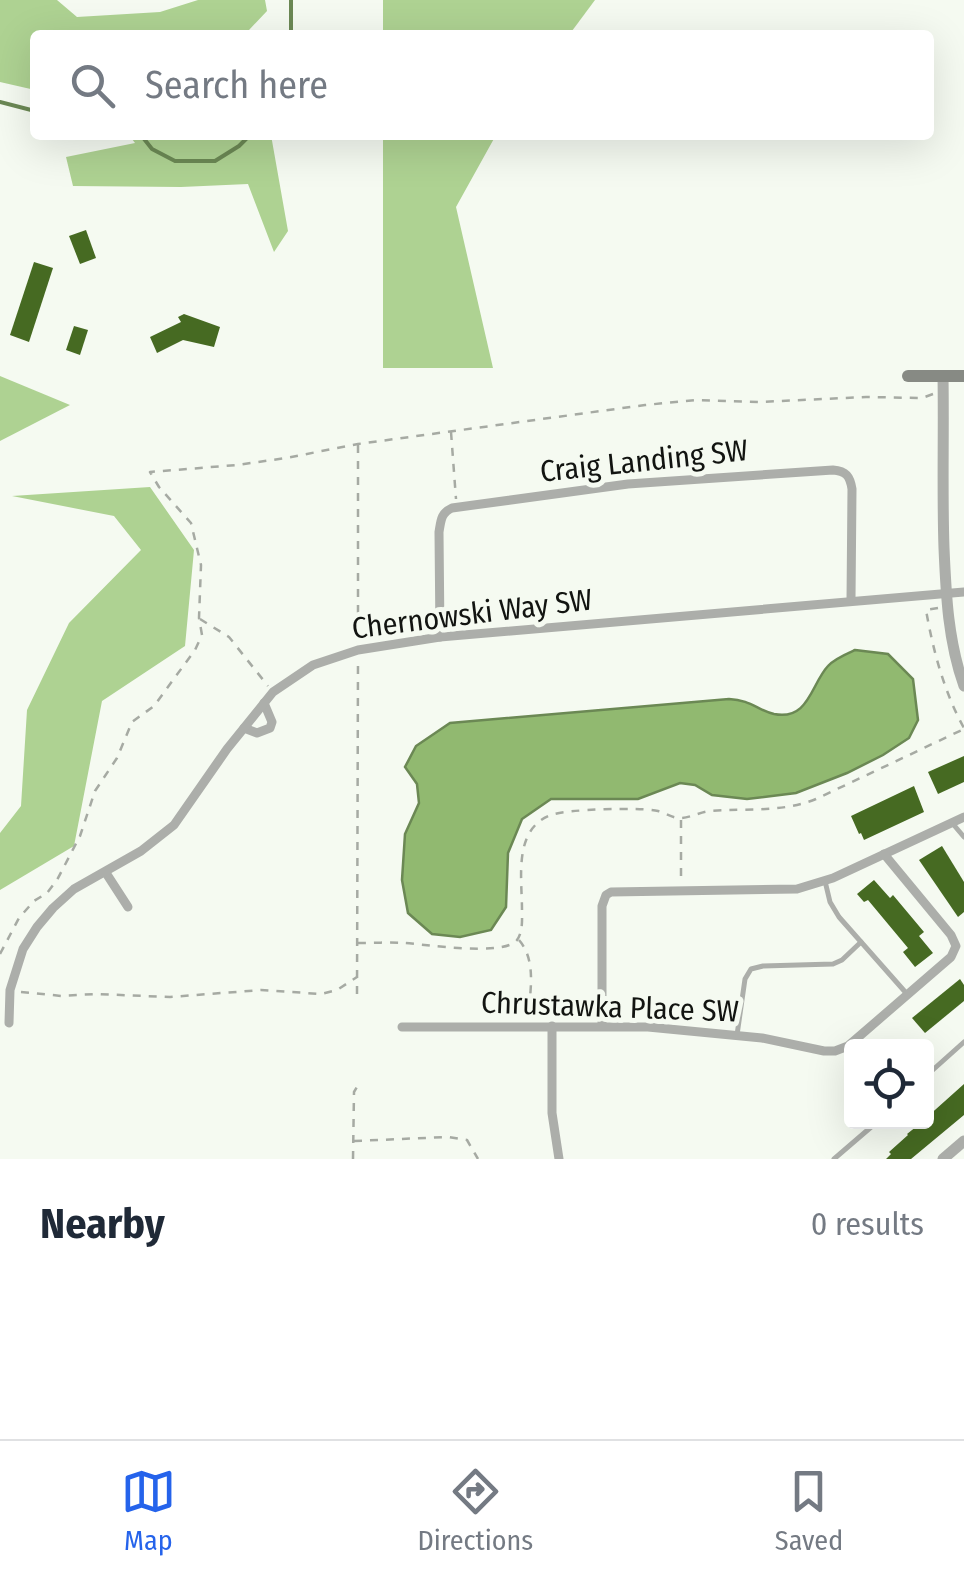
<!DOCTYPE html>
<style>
:root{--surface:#fff;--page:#f6f6f7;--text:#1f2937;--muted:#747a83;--line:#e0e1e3;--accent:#2563eb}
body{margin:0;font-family:"Fira Sans Condensed",sans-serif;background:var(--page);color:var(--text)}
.controls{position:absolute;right:30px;bottom:30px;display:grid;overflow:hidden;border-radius:10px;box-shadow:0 10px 40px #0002}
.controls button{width:90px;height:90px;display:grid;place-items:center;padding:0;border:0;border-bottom:2px solid var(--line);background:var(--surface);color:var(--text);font:50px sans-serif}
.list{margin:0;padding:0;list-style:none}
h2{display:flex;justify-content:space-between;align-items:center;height:130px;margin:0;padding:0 40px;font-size:42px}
h2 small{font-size:32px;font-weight:400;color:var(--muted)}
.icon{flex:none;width:55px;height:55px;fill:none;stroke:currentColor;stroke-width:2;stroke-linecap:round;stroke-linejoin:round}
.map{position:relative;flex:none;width:964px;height:1159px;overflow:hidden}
.search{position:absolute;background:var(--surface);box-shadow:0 10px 40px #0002;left:30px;right:30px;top:30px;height:110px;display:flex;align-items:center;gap:25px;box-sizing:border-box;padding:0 35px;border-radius:10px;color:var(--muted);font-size:38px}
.sheet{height:280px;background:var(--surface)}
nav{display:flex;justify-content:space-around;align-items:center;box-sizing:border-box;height:140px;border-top:2px solid var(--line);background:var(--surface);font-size:28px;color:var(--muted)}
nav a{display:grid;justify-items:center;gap:5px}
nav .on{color:var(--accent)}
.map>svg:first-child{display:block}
</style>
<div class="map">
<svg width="964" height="1159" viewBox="0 0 964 1159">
<rect width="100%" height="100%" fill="#f5faf1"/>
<g fill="#aed292">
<path d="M0,0h57l20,17 83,-5 38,-12h67l2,11 -18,19 26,5h-240v55l-35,-8z"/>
<path d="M383,0h212l-26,35h-186z"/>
<path d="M129,135h142l17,96 -14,21 -26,-68 -67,3 -108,-1 -7,-29 69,-14z"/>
<path d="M383,135h113l-40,72 37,161h-110z"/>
<path d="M0,376l70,29 -70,36z"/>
<path d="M150,487l44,63 -9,96 -83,55 -28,145 -74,44v-57l21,-27 6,-96 42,-87 72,-73 -27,-34 -102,-20z"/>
</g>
<path fill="#91b970" stroke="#6b8854" stroke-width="2.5" d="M855,650l33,4 25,25 5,41 -9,18 -26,17 -36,18 -51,20 -49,6 -35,-4 -17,-10 -15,-2 -42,16h-87l-29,20 -14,34 -2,54 -15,23 -31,7 -28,-3 -24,-21 -6,-33 3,-46 14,-31 -2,-19 -12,-17 11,-21 34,-23 279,-24c22,1 28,11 45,15 35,7 37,-30 54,-48 6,-7 18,-12 27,-16z"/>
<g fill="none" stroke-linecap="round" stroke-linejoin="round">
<g stroke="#6b8854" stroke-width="4">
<path d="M291,35v-35"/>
<path d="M0,102l35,9"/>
<path d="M141,135l11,14 23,12h40l24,-15 11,-11"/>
</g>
</g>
<g fill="#466a22">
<path d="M86,230l10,28 -16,6 -11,-28z"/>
<path d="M34,262l19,6 -24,74 -19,-7z"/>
<path d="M184,314l36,13 -6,20 -31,-7 -26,13 -7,-16 31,-15 -3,-5z"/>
<path d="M74,326l14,4 -8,25 -14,-5z"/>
<path d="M964,756v26l-26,12 -10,-22z"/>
<path d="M914,786l10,26 -60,28 -3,-7 -2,1 -8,-18z"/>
<path d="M942,846l22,36v30l-6,5 -39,-57z"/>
<path d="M874,880l16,18 3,-3 31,37 -5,4 14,17 -18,14 -12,-15 5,-4 -40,-48 -4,2 -7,-8z"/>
<path d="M960,979l4,6v16l-39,32 -13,-15z"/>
<path d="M964,1084v31l-53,44h-25l5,-5 -2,-2 19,-17 -1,-1 15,-12h4v-4z"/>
</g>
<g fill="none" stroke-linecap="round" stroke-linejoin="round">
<g stroke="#a6aaa3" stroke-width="2.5" stroke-dasharray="8 8" stroke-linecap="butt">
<path d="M451,432l5,67"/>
<path d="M358,445v197"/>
<path d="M938,608l-12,2c7,40 18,82 38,118"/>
<path d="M200,619l29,18 39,49"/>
<path d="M681,820v62"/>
<path d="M519,940c18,21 11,52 9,78"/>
<path d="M358,943c15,0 31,-1 46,0 21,1 100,14 113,-3 6,-8 5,-20 5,-30 0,-32 -9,-81 29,-95 15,-6 92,-8 107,-4 8,2 14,7 22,7 10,0 20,-6 30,-7 37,-3 71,2 106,-12l148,-70"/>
<path d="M0,954l19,-36 15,-17 13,-8 10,-13 23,-44 15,-45 22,-33 15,-36 22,-16 41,-56 7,-15 -3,-17 2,-53 -10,-42 -32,-36 -9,-15 87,-7 49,-7 72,-14 287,-39 52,-5 63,2 106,-5 56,1 11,-4"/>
<path d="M21,992l41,4 33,-2 75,3 91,-7 60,4 16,-4 20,-13"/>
<path d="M357,994l1,-334"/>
<path d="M354,1141l94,-4 19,3 11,19"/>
<path d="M353,1159l1,-67 6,-10"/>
</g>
<g stroke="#acaeaa" stroke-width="5">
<path d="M953,824l11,13"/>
<path d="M825,881l5,21 9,15 68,77"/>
<path d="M737,1035l8,-56 6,-10 12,-3 70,-2 9,-4 19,-18"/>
<path d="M926,1076l38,-34"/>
<path d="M834,1159l43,-37"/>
</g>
<g stroke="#acaeaa" stroke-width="9">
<path d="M440,637l-1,-105c2,-12 2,-19 13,-24l176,-24 205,-14c13,1 17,6 19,19l-1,111"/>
<path d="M244,728l13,5 13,-5 2,-6 -8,-19"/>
<path d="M106,873l22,34"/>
<path d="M9,1023l1,-33 13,-41 14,-22 16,-19 21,-19 67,-38 33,-26 53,-76 46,-57 40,-27 45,-15 82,-13 524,-45"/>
<path d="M552,1026v87l7,46"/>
<path d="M602,1026v-120l4,-11 5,-3 186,-3 36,-11 131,-61"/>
<path d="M402,1027h246l114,11 62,13h11l13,-5 103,-89 5,-11 -5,-11 -67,-81"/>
</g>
<g stroke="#acaeaa" stroke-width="11">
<path d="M943,376c1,57 -1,115 1,172 2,47 4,93 20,138"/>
<path d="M943,1159l21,-18"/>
</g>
<path stroke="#878a84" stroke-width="12" d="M908,376h56"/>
</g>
<g text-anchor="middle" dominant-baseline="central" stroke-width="10" stroke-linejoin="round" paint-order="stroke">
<g font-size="30" fill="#121411" stroke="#f5faf1">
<text transform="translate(644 461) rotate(-6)">Craig Landing SW</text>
<text transform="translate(472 614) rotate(-7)">Chernowski Way SW</text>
<text transform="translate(610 1007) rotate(2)">Chrustawka Place SW</text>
</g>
</g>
</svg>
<div class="controls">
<button><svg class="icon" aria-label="locate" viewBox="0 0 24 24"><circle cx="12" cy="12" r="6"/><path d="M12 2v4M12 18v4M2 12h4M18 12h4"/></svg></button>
</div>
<div class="search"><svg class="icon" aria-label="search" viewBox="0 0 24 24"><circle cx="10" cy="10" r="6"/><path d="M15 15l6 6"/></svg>Search here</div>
</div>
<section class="sheet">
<h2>Nearby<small>0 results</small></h2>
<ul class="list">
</ul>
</section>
<nav>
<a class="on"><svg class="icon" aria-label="map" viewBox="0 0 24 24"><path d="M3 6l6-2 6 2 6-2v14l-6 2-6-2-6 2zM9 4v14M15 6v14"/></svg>Map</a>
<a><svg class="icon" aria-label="directions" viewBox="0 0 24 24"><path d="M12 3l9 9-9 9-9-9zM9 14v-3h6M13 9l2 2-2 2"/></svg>Directions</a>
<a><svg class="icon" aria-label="saved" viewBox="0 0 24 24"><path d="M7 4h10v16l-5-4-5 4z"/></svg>Saved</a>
</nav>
